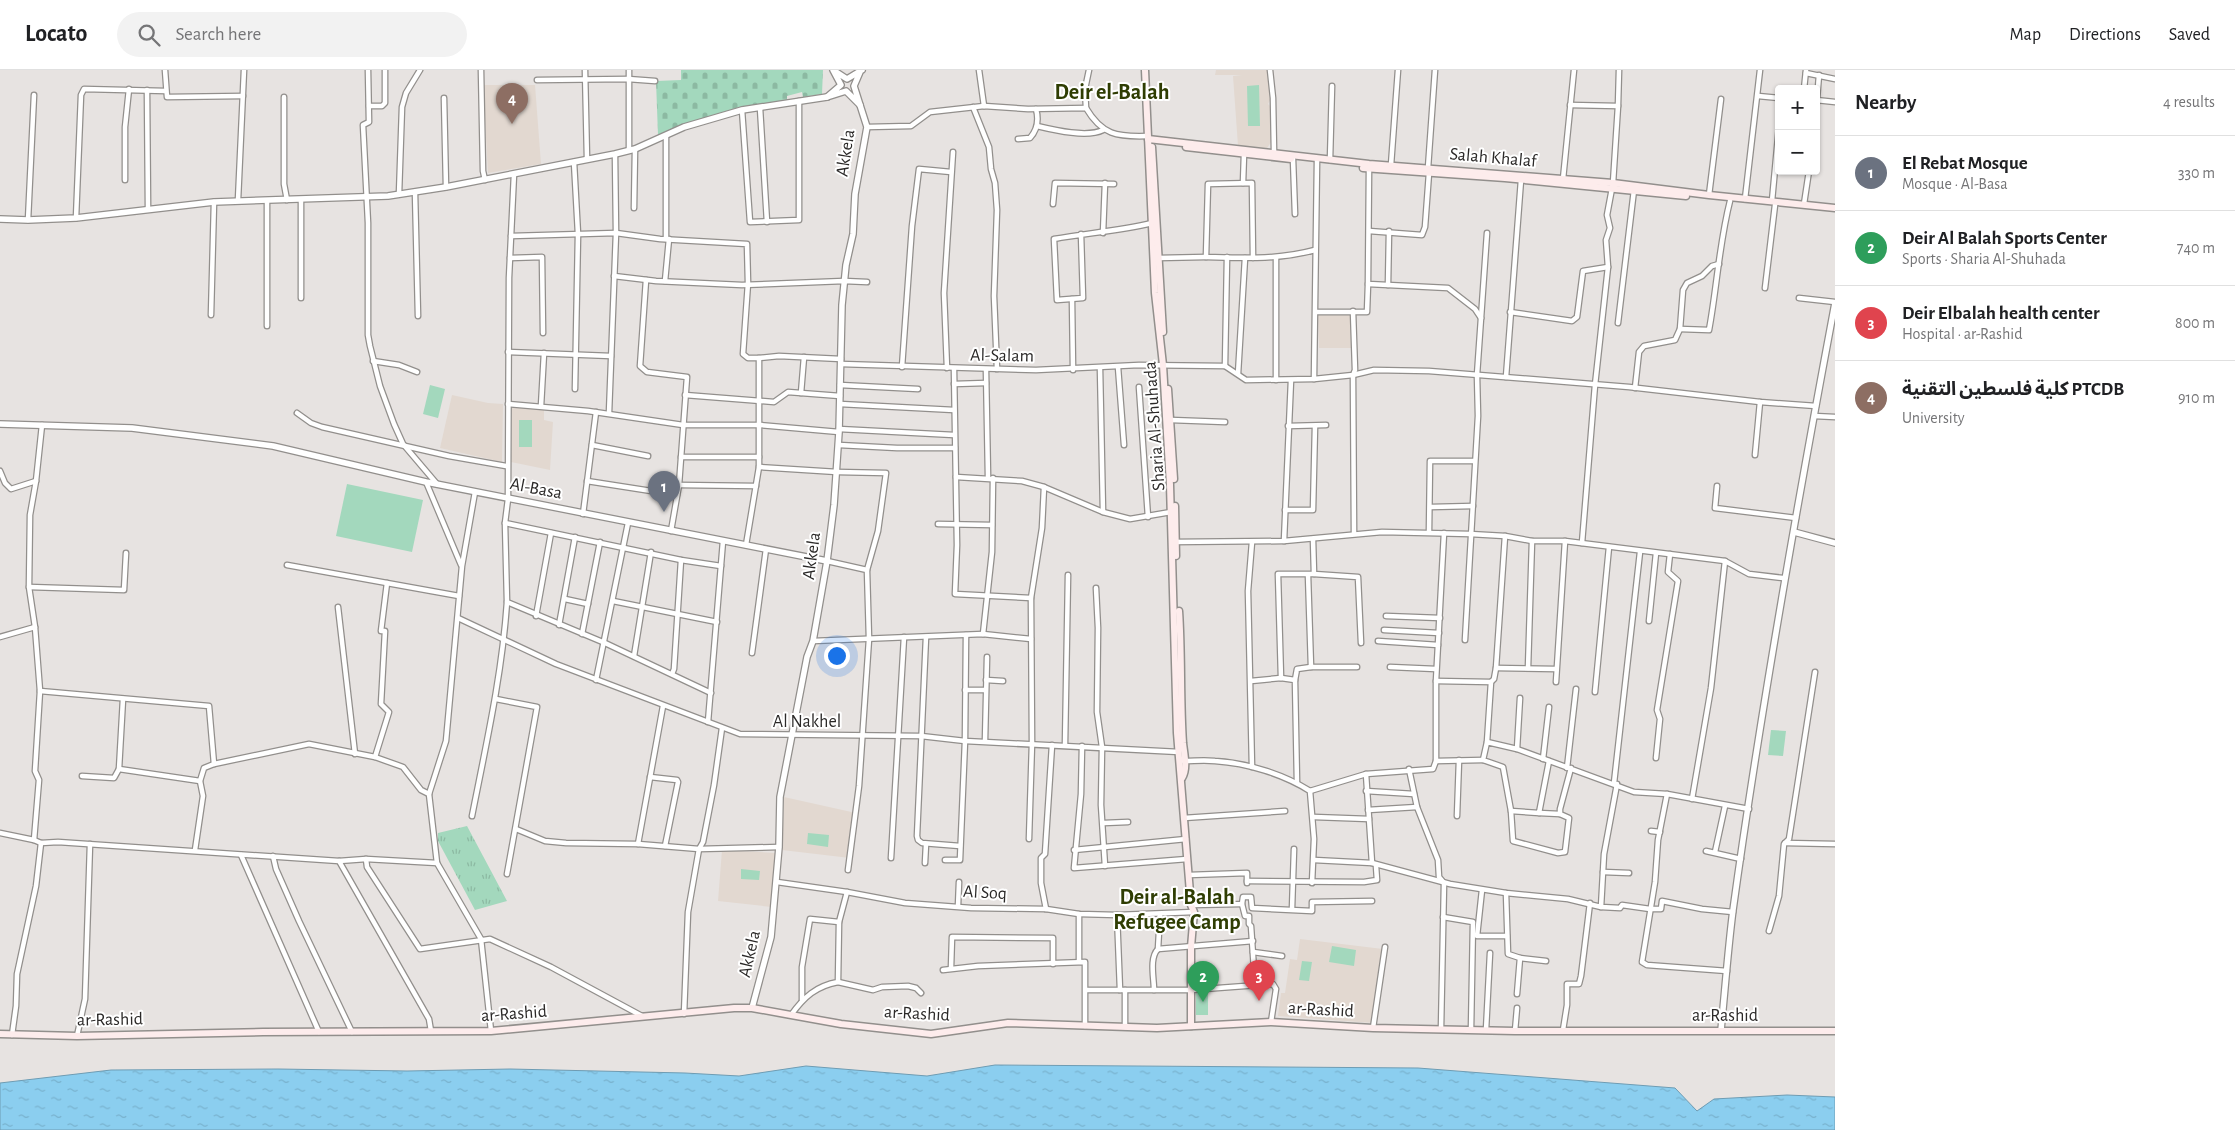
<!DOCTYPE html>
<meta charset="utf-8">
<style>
:root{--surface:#fff;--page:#f2f2f2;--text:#202124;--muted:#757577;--line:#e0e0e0;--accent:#5d7324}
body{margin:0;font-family:"Alegreya Sans","Noto Sans Arabic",sans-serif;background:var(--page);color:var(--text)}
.controls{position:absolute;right:15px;top:15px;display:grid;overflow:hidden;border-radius:5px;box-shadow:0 1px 4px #0004}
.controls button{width:45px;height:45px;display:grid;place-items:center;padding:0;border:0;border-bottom:1px solid var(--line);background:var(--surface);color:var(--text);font:25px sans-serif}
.you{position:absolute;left:836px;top:585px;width:18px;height:18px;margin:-12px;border:4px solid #fff;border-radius:50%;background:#1a73e8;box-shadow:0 0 0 8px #1a73e833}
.badge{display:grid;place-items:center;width:32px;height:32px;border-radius:50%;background:var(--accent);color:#fff;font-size:16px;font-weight:700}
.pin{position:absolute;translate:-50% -41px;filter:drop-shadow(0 1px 2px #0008)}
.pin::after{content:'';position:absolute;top:26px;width:18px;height:15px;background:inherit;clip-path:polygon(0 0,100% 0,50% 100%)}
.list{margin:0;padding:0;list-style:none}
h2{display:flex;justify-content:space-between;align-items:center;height:65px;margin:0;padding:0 20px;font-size:21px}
h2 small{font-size:16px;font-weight:400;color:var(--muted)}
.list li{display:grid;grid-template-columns:32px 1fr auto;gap:15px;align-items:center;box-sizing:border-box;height:75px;padding:0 20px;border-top:1px solid var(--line)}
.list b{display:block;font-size:19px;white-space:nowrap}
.list p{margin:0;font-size:16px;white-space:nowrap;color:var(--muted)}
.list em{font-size:16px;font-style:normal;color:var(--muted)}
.icon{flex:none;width:28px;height:28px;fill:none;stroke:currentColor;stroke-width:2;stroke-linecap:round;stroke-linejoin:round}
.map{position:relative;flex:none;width:1835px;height:1060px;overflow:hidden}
header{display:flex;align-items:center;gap:30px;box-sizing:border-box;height:70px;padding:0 25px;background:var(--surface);border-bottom:1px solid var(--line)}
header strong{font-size:24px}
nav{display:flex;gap:28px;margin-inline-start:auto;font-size:18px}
.search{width:350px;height:45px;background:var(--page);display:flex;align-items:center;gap:12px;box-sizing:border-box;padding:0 18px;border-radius:28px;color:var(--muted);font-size:19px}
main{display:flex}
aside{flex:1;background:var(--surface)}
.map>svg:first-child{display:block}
</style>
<header>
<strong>Locato</strong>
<div class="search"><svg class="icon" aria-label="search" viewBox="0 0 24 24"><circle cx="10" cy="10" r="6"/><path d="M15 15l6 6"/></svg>Search here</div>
<nav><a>Map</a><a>Directions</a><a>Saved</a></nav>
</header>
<main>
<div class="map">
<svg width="1835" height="1060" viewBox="0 0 1835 1060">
<defs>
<pattern id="grass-tufts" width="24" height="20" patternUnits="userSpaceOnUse" patternTransform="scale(1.25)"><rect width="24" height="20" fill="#a3d8bd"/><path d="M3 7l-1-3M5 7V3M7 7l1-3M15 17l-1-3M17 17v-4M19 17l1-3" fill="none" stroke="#8cb9a2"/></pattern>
<pattern id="cemetery-stones" width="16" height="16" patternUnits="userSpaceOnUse" patternTransform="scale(1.25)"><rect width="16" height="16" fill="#a3d8bd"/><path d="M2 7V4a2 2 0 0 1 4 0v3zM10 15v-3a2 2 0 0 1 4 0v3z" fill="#8cb9a2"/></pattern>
<pattern id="water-ripples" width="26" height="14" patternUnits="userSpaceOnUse" patternTransform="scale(1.25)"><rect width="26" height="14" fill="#8bceef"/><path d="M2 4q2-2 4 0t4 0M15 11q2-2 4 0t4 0" fill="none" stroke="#78b1cd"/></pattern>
</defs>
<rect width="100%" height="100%" fill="#e7e3e1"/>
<g fill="#e2d8d0">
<path d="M1216,0h52l2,30 -2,4 2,2 3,33 -7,11 -28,-4 -5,-70 9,-1h-27z"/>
<path d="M483,15h52l6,79 -53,9z"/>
<path d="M1352,243l1,35h-34l-1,-34z"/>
<path d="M452,325l36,8 15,1 -1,58 -62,-14z"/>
<path d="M512,337l32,2v11l9,2 -3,48 -39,-8z"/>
<path d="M784,727l72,16 -6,45 -68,-8z"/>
<path d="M722,780l54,3 -4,54 -54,-6z"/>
<path d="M1300,869l83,10 -10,74 -95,-7 3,-23h4l5,-34 7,1z"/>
</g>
<path fill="url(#grass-tufts)" d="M467,756l40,75 -32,9 -37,-69v-8z"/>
<path fill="url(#cemetery-stones)" d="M681,0h142l-1,24 -19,3 -1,-5 -15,4v4l-51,8 -78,27 -2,-54 25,-1z"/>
<g fill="#a3d8bd">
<path d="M1259,15l1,41h-12l-1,-40z"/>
<path d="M430,315l15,4 -7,29 -15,-4z"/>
<rect x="519" y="350" width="13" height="27"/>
<path d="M347,414l76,16 -11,52 -76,-16z"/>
<path d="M1771,660l15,1 -3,25 -15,-1z"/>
<path d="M808,763l21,2 -1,12 -21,-3z"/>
<path d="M741,799l19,2 -1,9 -18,-1z"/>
<path d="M1332,876l24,4 -2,16 -25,-4z"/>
<path d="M1302,891l10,1 -3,19 -10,-1z"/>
<path d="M1208,921v24h-12v-23z"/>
</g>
<path fill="url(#water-ripples)" stroke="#6e9cb3" d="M995,995l423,3 257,20 22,23 17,-12 73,-4 48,2v33h-1835v-47l111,-13 167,-1 129,2 103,-2 175,4 54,3 67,-10 121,10z"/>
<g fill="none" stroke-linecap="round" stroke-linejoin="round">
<defs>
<g id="minor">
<path d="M165,0l2,27 76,-1"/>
<path d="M368,0l1,52 -6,3 5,98v112l2,11 10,40 14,38 9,20 34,40"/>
<path d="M481,0l2,101 2,9"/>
<path d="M585,0l2,89"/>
<path d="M629,0v80"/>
<path d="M979,0l5,36"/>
<path d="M1270,0l3,28 1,54"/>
<path d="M1806,3l29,6"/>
<path d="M537,10l91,-1 27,2"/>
<path d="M1804,19l2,-19"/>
<path d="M147,20l1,119"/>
<path d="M1758,26l21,2"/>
<path d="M284,27v87l3,16"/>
<path d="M444,28l2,89"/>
<path d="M1816,30l19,2"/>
<path d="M1570,35l48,1"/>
<path d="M369,36h13l3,-3v-33"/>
<path d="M973,37l16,40 2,22 4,14 2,27 -3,86 3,73"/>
<path d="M760,38l7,114"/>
<path d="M1086,38l-1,-19 4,-19"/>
<path d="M742,40l8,112 49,-2v-119"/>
<path d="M1816,42l3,-37"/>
<path d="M1037,56c17,4 50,12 66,4"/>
<path d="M867,57l44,-1 19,-14 54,-6 44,3 58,-1c16,27 31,29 61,28"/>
<path d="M666,66v103"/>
<path d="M1018,69l12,-1c8,-9 9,-18 6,-29"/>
<path d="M1293,89l2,55"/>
<path d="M1330,90l2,-74"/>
<path d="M574,92l4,72 -3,155"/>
<path d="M1391,95l7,-95"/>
<path d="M1369,98l-1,116 80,4 27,21 6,9"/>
<path d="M1428,98l7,-98"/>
<path d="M514,104l-5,104 -1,221 -3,24 2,79 98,41 106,50"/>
<path d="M1563,109l11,-109"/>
<path d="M125,110v-53l4,-38"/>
<path d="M1243,113l1,-29"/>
<path d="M415,122l3,124"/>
<path d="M399,124l3,-87 4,-14 14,-23"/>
<path d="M1709,125l12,-96"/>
<path d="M1745,129l15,-129"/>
<path d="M238,130l6,-130"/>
<path d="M267,131v125"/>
<path d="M1772,131l7,-75"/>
<path d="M1053,134l2,-21 59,1"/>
<path d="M1804,134l5,-33"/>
<path d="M634,138l1,-59"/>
<path d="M76,148l5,-123 3,-6 82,2"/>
<path d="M28,150l6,-125"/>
<path d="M1369,161l53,4 3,-8 4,-54"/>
<path d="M1103,163l2,-50"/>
<path d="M1081,164l2,64 -26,2 -3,-61c33,-6 65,-8 98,-16"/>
<path d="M511,166l105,-3 44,6 87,5 1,39 -5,71 5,4h11v109l-13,78"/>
<path d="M510,188l32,-1 1,76"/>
<path d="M1158,188l48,-1"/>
<path d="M1253,188l-1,-75 -44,1 -2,73c37,1 72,3 109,-7"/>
<path d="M1276,188v122"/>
<path d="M614,206l42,5 86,4 102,-4 23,1"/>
<path d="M646,210l-6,86 7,6 40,5 -8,108 -8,46"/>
<path d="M665,211l4,-42"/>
<path d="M1388,215l1,-54"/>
<path d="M1765,218l10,-83"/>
<path d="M301,228v-98"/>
<path d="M1799,228l36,4"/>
<path d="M1072,229l1,71"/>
<path d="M1353,241l2,59 -2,5 1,158"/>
<path d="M1316,242h51l1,-28"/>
<path d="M1510,242l62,9 5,-4 6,-46 25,-4"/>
<path d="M211,245l3,-113"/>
<path d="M1618,253l16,-133"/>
<path d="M1680,259l29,1c8,-43 10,-86 21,-129"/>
<path d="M508,282l103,4"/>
<path d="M759,288l20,-2 62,3"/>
<path d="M373,291l26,4 18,7"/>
<path d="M841,294l195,6 103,-5 86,1 21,14 68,-1 39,-4 21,-5 55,1 200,16 131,15 56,4"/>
<path d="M1225,296l2,-109"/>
<path d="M902,297l10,-141 7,-57 32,3"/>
<path d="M1118,297l6,78"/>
<path d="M947,298l-3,-75 9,-141"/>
<path d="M1100,298l3,144"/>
<path d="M954,299l3,176 -2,49 76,4"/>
<path d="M986,300l2,107"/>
<path d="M1238,304l7,-116"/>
<path d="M1506,307l15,-197"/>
<path d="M1314,309l3,-218"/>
<path d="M954,314l32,-1"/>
<path d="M840,315l78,4"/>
<path d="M1139,317l9,130"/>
<path d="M1635,318l4,-36 5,-6 31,-6 5,-11 3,-39 4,-7 15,-7 10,-10 7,-2"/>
<path d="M801,323l3,-36"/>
<path d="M685,325l89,7 14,-10 52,4"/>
<path d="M508,334l80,7 95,14h77l79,7"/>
<path d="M840,334l114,6"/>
<path d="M541,336l3,-53"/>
<path d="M297,343l14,10 11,4 127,29 57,10"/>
<path d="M609,343l7,-180 -1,-79"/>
<path d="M1814,346l21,1"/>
<path d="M1171,350l54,2"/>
<path d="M1288,356l38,-1"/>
<path d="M839,359l115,6"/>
<path d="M592,375l56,11"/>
<path d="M839,375l58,3h58"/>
<path d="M1755,385l5,-53"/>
<path d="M681,387h78"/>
<path d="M759,397l78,5"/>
<path d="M0,401l5,12 6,6 25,-8"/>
<path d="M837,402l49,1 -8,58 -11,39"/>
<path d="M956,407l66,4 22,6 59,25 27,7 41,-7"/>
<path d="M587,411l90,14"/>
<path d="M426,412l35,83"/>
<path d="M679,415l77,1"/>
<path d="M1717,416l-2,22 81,10"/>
<path d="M475,422l-13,74 -16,175 -17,53 8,69 44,76 10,92"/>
<path d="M1431,437l42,-1"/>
<path d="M1285,440h28l2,-84"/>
<path d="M583,444l13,-102"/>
<path d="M505,453l176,37 40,6"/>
<path d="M938,454l54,1"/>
<path d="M1429,462l1,-71h44"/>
<path d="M1313,469l1,35 44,3 3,66"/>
<path d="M1284,471l7,-161"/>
<path d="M1173,472l111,-1 98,-9 88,2 35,2 27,5h33l160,20 24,13 34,4"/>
<path d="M1582,473l13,-158 13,-118 -2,-27 4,-12 -3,-13 6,-32 5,-77 1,-36"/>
<path d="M827,491l40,9 2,69 -10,147 -11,84"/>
<path d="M287,495l172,31"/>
<path d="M1308,505l3,92"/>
<path d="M29,517l95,3 2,-37"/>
<path d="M1096,518l2,40 -1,84 5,35 -1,58 4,61"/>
<path d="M565,529l23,5"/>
<path d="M613,531l104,21"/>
<path d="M338,537l17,147"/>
<path d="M536,546l15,-83"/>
<path d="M1386,546l54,2"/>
<path d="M458,548l98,46 184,70 181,2 44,5 214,11"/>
<path d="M1649,551l7,-68"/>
<path d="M559,555l16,-88"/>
<path d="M1384,560l55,3"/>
<path d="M582,564l18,-92"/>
<path d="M983,564l9,-82 1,-74"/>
<path d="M0,567l35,-10"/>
<path d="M926,567l-9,199 1,4 4,3 38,3"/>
<path d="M1465,570l13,-224 -1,-41 10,-142"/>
<path d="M813,571l170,-7 48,5"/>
<path d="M1378,571l60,4"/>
<path d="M752,583l14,-104"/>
<path d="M634,586l17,-104"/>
<path d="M1390,597l46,2"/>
<path d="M1496,598l60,1"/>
<path d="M1528,598l4,-127"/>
<path d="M672,604l2,-5 7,-109"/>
<path d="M1281,608l-3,-104h36"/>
<path d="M596,610l32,-157"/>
<path d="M986,610l17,1"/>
<path d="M1295,610l2,-11 14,-2h46"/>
<path d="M1251,611l30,-3 14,2 2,103"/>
<path d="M1436,611l55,1"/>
<path d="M1556,612l9,-141"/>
<path d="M965,620h20"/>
<path d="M40,621l169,15 5,58"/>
<path d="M1595,622l14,-145"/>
<path d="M496,629l41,8 -30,167"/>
<path d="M708,652l15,-181"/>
<path d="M985,671l2,-84"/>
<path d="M1487,672l4,-60 3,-3 2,-11 9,-132"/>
<path d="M1065,675l3,-170"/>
<path d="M1082,676l-1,48 -7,74 113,-9"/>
<path d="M1517,679l3,-51"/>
<path d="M375,687l14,-45 -8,-8 4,-73h-4l6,-48"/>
<path d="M1656,688l4,-39 -3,-9 21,-129 -10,-9 2,-18"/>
<path d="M1543,689l6,-52"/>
<path d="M1184,691c10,0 20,-1 31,0 32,2 68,13 95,30l4,48 -2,44"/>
<path d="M1436,691l47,-1"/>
<path d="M1252,697l-4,-176 4,-49"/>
<path d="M1567,698l9,-79"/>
<path d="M1571,698l-11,41v5l9,4 -4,34 -7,1 -45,-12 -2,-30 -8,-44 -20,-7 4,-18 30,7 117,43 33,2 82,15"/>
<path d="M119,699l4,-70"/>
<path d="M1409,699l8,38 21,53 1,17 5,6 -3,146"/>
<path d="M1366,704l6,89"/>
<path d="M82,706l32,2 5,-9 81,12"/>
<path d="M650,707l27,3 1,2 -13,64"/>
<path d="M1614,713l26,-231"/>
<path d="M1310,721l56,-17 67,-5 3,-8v-80l8,-148"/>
<path d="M1366,721l48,3"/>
<path d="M1667,724l-9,46 -3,42 -13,80 5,3 80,6"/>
<path d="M1692,729l19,-111 14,-127"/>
<path d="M1368,740l49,-3"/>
<path d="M1511,741l28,2 10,-52"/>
<path d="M1539,743l21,1"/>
<path d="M472,746c14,-71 30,-141 35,-214"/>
<path d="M1457,746l2,-56"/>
<path d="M1314,747l55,2"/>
<path d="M1184,748l101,-7"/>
<path d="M1104,753l24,-1"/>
<path d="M516,759l29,12 21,2 72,1 61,5 80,-2"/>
<path d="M1651,761l9,1"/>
<path d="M0,763l34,7 7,3 17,-1 281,19 27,-2 71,4"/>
<path d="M1029,769l3,-96 -1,-145 11,-70 2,-41"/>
<path d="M34,770l5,-60 -4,-9 5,-80 -5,-64 -6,-40 1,-72 6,-34 6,-56"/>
<path d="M1785,773l50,1"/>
<path d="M638,774l25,-138"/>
<path d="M195,780l8,-54 -3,-15 4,-13 10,-4 95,-20 66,13 28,10 18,23 8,4"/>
<path d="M1074,780l112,-11"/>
<path d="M1706,781l35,8"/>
<path d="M1715,782l10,-46"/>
<path d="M241,785l78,177"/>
<path d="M273,786l3,13 23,52 53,111"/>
<path d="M891,788l13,-221"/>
<path d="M366,789l1,8 53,82 70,-10 61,28 91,49"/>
<path d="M945,790h15l5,-119 1,-106"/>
<path d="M1314,790l58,3 78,21 56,9 62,6 33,8 19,1 2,-3 28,4h11l1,-8 40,8 31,3"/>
<path d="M339,791l90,158 2,12"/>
<path d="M925,793l1,-19"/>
<path d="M1603,802l26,1"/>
<path d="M1189,805l58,-2v10"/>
<path d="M1247,811l117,1 13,-2 -1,-14"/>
<path d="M777,812l70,10 58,11 66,5 75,1 33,5 38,1 77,-3"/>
<path d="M1482,820l-5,46h30"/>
<path d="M1506,823l2,61 12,4 -3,36"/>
<path d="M1242,834l3,12h4v8l2,2 4,58"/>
<path d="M1191,835l51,-1 1,-7h8l1,11 60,3v-9l60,-1"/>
<path d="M958,836l1,-24"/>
<path d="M1601,837l3,-53 13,-70"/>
<path d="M1046,839l-5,-26v-25l4,-4 7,-109"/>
<path d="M1292,839l2,-60"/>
<path d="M1117,845l3,75"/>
<path d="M1443,847l30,5 -2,108"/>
<path d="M1769,861l10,-35 5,-52 5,-5 26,-167"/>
<path d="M1158,879l95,-8"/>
<path d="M1253,882l29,4"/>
<path d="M1520,888l26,3"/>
<path d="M1079,891v-47"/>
<path d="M951,898l1,-31 101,1v26"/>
<path d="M943,900l35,-4 107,-4v64"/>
<path d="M838,912l35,8 9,-3 26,-1 8,2 5,5"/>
<path d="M1087,920h104l82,-6 3,5 -5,33"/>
<path d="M1125,920v37"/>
<path d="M1154,920c0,-12 -5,-32 4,-41l2,-35"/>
<path d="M802,930v-33l8,-48 29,3"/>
<path d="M684,944l4,-102 11,-63 4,-7 11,-57 8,-57"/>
<path d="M791,945c13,-18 25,-29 47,-33l1,-60 8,-30"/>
<path d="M1373,958l12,-81"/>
<path d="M1486,960l4,-77"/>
<path d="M1563,960l4,-25v-21h12l2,-8 9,-73"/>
<path d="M1515,961l2,-23"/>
<path d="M12,965l4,-29 1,-32 19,-88 5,-43"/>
<path d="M77,966l8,-37 5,-155"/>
</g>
<g id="tertiary">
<path d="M860,2l-6,14 6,19 -14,-14 -19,6 14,-12 -8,-15 14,9 15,-9"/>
<path d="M0,149l28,1 48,-2 138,-16 174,-6 58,-9 169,-33 20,-5 49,-22 58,-17 85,-13"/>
<path d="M0,354l132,4 141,18 153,36 401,79"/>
<path d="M1794,462l41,11"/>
<path d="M752,938l19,-71 8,-90 1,-50 27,-140 6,-16 14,-80 7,-56 5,-73 3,-127 4,-40 7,-31 2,-40 12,-67 -7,-22"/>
<path d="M1721,960c4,-40 7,-81 12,-120 28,-203 64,-405 102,-607"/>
</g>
<g id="secondary">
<path d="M1145,0l10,223 8,72 7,120 7,248 14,172 3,7 -3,35v79"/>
<path d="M1148,69l221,25 244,19 96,12 126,13"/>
<path d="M1152,77l11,185"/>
<path d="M1186,77l105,12"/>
<path d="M1363,98l142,10 181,18"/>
<path d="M1168,319l6,90"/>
<path d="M1175,436l1,50"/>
<path d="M1179,541c3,44 1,88 4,132 1,10 5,26 -1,35"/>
<path d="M0,964l77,2 186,-4 228,-1 243,-23h18l89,16 90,10 77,-11 149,5 114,-6 102,6 142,3h320"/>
</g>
</defs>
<use href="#minor" stroke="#928f8c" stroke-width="7"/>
<use href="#tertiary" stroke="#928f8c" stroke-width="8"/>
<use href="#secondary" stroke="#928f8c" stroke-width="9"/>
<use href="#minor" stroke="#fff" stroke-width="4.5"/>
<use href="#tertiary" stroke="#fff" stroke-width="5.5"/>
<use href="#secondary" stroke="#fdecec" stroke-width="6"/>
</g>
<g text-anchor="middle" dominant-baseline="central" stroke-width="4" stroke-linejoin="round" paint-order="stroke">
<g font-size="18" fill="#2b2928" stroke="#fff">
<text transform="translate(846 83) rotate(-81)">Akkela</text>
<text transform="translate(1493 88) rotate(5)">Salah Khalaf</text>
<text transform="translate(1002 286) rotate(1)">Al-Salam</text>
<text transform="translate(1155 356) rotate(-94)">Sharia Al-Shuhada</text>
<text transform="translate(536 419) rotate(11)">Al-Basa</text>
<text transform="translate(812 486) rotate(-82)">Akkela</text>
<text x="807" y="652">Al Nakhel</text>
<text transform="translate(985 823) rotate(3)">Al Soq</text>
<text transform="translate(750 884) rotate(-77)">Akkela</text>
<text transform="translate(1321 940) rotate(3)">ar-Rashid</text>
<text transform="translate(514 944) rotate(-4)">ar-Rashid</text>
<text transform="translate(917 944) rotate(3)">ar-Rashid</text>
<text x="1725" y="946">ar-Rashid</text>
<text transform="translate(110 950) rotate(-1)">ar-Rashid</text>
</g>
<g font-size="22" font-weight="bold" fill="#2f3d03" stroke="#fff">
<text x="1112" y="22">Deir el-Balah</text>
<text x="1177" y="827">Deir al-Balah<tspan x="1177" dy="25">Refugee Camp</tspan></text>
</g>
</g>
</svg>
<div class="controls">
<button>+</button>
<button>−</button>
</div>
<div class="you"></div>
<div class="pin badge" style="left:664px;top:442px;background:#6b7280">1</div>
<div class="pin badge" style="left:1203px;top:932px;background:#2e9e5b">2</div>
<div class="pin badge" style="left:1259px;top:931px;background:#e0444e">3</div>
<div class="pin badge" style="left:512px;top:54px;background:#8d6e63">4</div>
</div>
<aside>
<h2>Nearby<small>4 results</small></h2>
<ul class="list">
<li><span class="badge" style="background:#6b7280">1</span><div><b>El Rebat Mosque</b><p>Mosque · Al-Basa</p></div><em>330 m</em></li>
<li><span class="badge" style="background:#2e9e5b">2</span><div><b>Deir Al Balah Sports Center</b><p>Sports · Sharia Al-Shuhada</p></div><em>740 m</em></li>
<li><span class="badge" style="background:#e0444e">3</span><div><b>Deir Elbalah health center</b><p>Hospital · ar-Rashid</p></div><em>800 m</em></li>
<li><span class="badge" style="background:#8d6e63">4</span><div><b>كلية فلسطين التقنية PTCDB</b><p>University</p></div><em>910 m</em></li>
</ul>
</aside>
</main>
